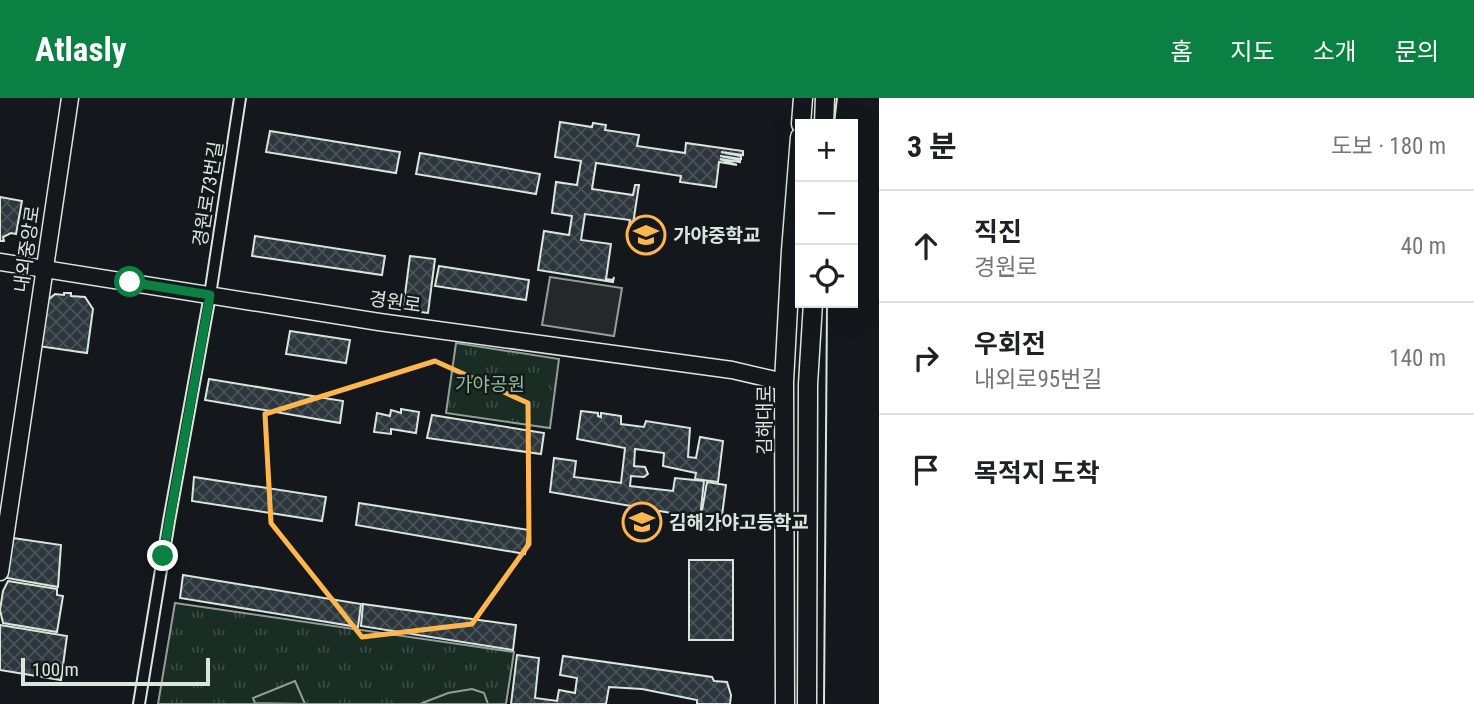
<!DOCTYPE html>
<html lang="ko">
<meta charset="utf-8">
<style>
:root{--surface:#fff;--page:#f2f2f2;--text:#202124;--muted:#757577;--line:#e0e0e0;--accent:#0b8043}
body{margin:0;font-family:"Roboto Condensed","Noto Sans KR",sans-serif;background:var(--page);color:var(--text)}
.controls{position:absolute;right:21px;top:21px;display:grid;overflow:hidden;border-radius:0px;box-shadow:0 7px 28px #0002}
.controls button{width:63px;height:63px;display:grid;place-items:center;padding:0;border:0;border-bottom:2px solid var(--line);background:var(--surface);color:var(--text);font:35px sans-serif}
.scale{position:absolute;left:21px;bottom:18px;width:189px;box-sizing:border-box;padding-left:7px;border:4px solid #d8e6dc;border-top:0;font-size:19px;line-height:24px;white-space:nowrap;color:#d8e6dc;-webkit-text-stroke:5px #14181c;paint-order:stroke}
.stop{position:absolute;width:21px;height:21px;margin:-16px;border:5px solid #0b8043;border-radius:50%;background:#fff}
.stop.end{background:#0b8043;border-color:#fff;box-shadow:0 2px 7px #0008}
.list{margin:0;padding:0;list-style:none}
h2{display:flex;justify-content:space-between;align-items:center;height:91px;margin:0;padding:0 28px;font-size:30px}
h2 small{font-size:23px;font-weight:400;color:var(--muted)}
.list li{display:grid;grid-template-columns:46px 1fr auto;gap:21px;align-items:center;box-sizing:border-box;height:112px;padding:0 28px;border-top:2px solid var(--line)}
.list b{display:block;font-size:26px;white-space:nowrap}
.list p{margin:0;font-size:23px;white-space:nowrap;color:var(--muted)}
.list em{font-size:23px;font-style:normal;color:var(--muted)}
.icon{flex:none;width:38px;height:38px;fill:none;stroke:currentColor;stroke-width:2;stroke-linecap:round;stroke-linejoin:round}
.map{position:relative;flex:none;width:879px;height:606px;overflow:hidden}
header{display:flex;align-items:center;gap:42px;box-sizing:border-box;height:98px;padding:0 35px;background:var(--accent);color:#fff}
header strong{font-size:33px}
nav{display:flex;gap:38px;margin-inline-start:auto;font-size:24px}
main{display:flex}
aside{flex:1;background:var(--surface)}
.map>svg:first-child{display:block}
</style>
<header>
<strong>Atlasly</strong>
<nav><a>홈</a><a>지도</a><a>소개</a><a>문의</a></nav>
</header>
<main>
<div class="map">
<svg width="879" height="606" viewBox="0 0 879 606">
<defs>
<pattern id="park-tufts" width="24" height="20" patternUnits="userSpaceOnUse" patternTransform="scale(1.75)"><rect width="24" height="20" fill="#1a2d24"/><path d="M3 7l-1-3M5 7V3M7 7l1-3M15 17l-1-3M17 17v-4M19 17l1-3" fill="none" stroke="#3b4b43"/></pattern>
<pattern id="building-cross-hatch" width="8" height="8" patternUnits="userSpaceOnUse" patternTransform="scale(1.75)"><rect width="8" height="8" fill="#2c363c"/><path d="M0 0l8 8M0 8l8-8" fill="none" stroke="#4a5358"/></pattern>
</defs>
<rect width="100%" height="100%" fill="#14181c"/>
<g fill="url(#park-tufts)" stroke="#939e99" stroke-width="2">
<path d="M456,245l103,16 -9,69 -104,-15z"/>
<path d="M175,505l339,49 -8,52h-348z"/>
</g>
<g fill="#1a2d24" stroke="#939e99" stroke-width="2">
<path d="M295,583l10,23 -50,-1 -2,-5z"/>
<path d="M472,591l12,4 4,11h-68l28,-11z"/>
</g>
<path fill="#24282b" stroke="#939e99" stroke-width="2" d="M550,179l72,11 -8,48 -72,-11z"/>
<g fill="url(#building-cross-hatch)" stroke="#d8e6dc" stroke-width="2">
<path d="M560,24l32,5 1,-4 13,2 -1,5 34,5 -2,11 48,7 1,-10 57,8v4l-22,-3 20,4v3l-21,-3 20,4v2l-20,-3 17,6 -18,-3 -3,25 -36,-5 1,-6 -85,-13 -4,26 41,6 2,-10h4l-8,52 -4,-1 3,-16 -45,-6 -4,26 30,4 -5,35 7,1 1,-3 -1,5 -75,-12 6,-39 25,4 3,-19 -20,-3 4,-31 21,3 4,-24 -26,-4z"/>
<path d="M270,33l130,21 -4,21 -130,-21z"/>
<path d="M420,55l120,21 -4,20 -120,-20z"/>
<path d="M0,99l22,4 -6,33 -5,-1 -8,4 1,4h-4z"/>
<path d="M255,138l130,20 -3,19 -130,-19z"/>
<path d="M410,158l25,3 -7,54 -25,-3z"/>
<path d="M439,168l90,14 -3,20 -91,-14z"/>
<path d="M64,195h7v3l14,1 8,12 -6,44 -49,-7 6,-43 11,-9 9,1z"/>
<path d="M290,233l60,9 -4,23 -60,-9z"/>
<path d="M209,281l134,22 -3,22 -135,-23z"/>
<path d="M401,311l18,3 -3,21 -25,-4v5l-17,-2 3,-19 13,3 1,-6 10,3z"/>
<path d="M581,313l17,2v3l3,1v-4l20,3v8l23,3 2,-6 44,7 -2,29 8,1 4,-21 23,4 -5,41 -23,-3 1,-6 -33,-7 1,-13 -29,-4 -1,17 11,1 3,7 -4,3 -13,-1 -1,10 43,5 2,-13 29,3 -4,37 -150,-26 4,-34 22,3 -2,16 47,6 4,-35 -48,-9z"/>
<path d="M432,317l112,18 -3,21 -114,-16z"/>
<path d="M194,379l132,20 -4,24 -130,-20z"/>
<path d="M707,384l19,3 -6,46 -21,-3z"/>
<path d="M359,405l170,27 -4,24 -169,-29z"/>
<path d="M13,440l48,7 -3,42 -51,-9z"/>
<rect x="689" y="462" width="44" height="80"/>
<path d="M183,477l178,29 -3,23 -178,-29z"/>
<path d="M8,483l49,8v6l6,1 -6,36 -54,-9 -3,-13 3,-19z"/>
<path d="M363,506l153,21 -3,25 -152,-24z"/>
<path d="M0,527l67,11 -6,44 -61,-10z"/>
<path d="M517,557l22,3 -4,40 22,3 2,-11 16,3 2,-15 -17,-3 3,-19 149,21 2,4 13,1 4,13 -1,9h-33v-4l-55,-11 -33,-2 -3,17h-95z"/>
</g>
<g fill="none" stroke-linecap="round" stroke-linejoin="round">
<defs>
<path id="street" d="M139,606l30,-183 41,-226 30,-197"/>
<g id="secondary">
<path d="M0,164l379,60 353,48 52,12"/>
<path d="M0,474l70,-474"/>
</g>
<g id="primary">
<path d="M801,26l2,-26"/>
<path d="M824,26l1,-26"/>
<path d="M785,606l-1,-322 7,-131 9,-114"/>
<path d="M807,606l1,-320 5,-81"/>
</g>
</defs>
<use href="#street" stroke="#d8e6dc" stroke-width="14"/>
<use href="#secondary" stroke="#d8e6dc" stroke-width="19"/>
<use href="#primary" stroke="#d8e6dc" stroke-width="21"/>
<use href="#street" stroke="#14181c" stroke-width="10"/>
<use href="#secondary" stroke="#14181c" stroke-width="16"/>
<use href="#primary" stroke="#14181c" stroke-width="18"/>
<g stroke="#d8e6dc" stroke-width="2">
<path d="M834,26l3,-26"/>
<path d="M824,606l3,-401"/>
</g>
</g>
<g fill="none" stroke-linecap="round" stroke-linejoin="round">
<path stroke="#0b8043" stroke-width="9" d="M130,184l80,13 -47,261"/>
</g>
<path fill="none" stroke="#ffb74d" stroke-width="5" stroke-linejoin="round" d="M435,263l93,42 1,141 -57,80 -110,13 -91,-114 -6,-109z"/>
<defs>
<symbol id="school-ring" viewBox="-11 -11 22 22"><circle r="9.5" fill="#14181c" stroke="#ffb74d" stroke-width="1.5"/><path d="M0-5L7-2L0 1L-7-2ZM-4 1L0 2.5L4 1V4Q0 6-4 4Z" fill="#ffb74d"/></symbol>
</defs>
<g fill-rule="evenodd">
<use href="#school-ring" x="624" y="115" width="44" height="44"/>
<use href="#school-ring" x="620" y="402" width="44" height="44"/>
</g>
<g text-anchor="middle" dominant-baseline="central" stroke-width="5" stroke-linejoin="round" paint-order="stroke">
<g font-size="19" fill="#d8e6dc" stroke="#14181c">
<text transform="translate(208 96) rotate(-81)">경원로73번길</text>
<text transform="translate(27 151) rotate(-82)">내외중앙로</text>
<text transform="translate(395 204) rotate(8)">경원로</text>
<text transform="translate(764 322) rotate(-90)">김해대로</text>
</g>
<g font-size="19" font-weight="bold" fill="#d8e6dc" stroke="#14181c" text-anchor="start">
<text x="673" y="137">가야중학교</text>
<text x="669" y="424">김해가야고등학교</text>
</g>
<g font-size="19" fill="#8ac095" stroke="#14181c">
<text x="490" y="286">가야공원</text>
</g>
</g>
</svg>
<div class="controls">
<button>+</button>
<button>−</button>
<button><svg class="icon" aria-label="locate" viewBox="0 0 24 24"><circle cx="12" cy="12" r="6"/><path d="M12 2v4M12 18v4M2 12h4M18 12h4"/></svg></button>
</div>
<div class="scale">100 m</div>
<div class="stop" style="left:130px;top:184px"></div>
<div class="stop end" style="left:163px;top:458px"></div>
</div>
<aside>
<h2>3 분<small>도보 · 180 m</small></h2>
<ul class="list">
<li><svg class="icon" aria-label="ahead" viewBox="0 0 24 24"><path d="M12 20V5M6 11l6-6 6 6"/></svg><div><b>직진</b><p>경원로</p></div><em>40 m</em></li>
<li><svg class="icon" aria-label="right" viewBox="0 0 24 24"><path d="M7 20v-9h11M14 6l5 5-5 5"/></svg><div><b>우회전</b><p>내외로95번길</p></div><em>140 m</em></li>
<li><svg class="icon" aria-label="arrive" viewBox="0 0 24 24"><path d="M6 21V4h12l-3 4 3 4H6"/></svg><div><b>목적지 도착</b></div></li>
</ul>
</aside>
</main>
